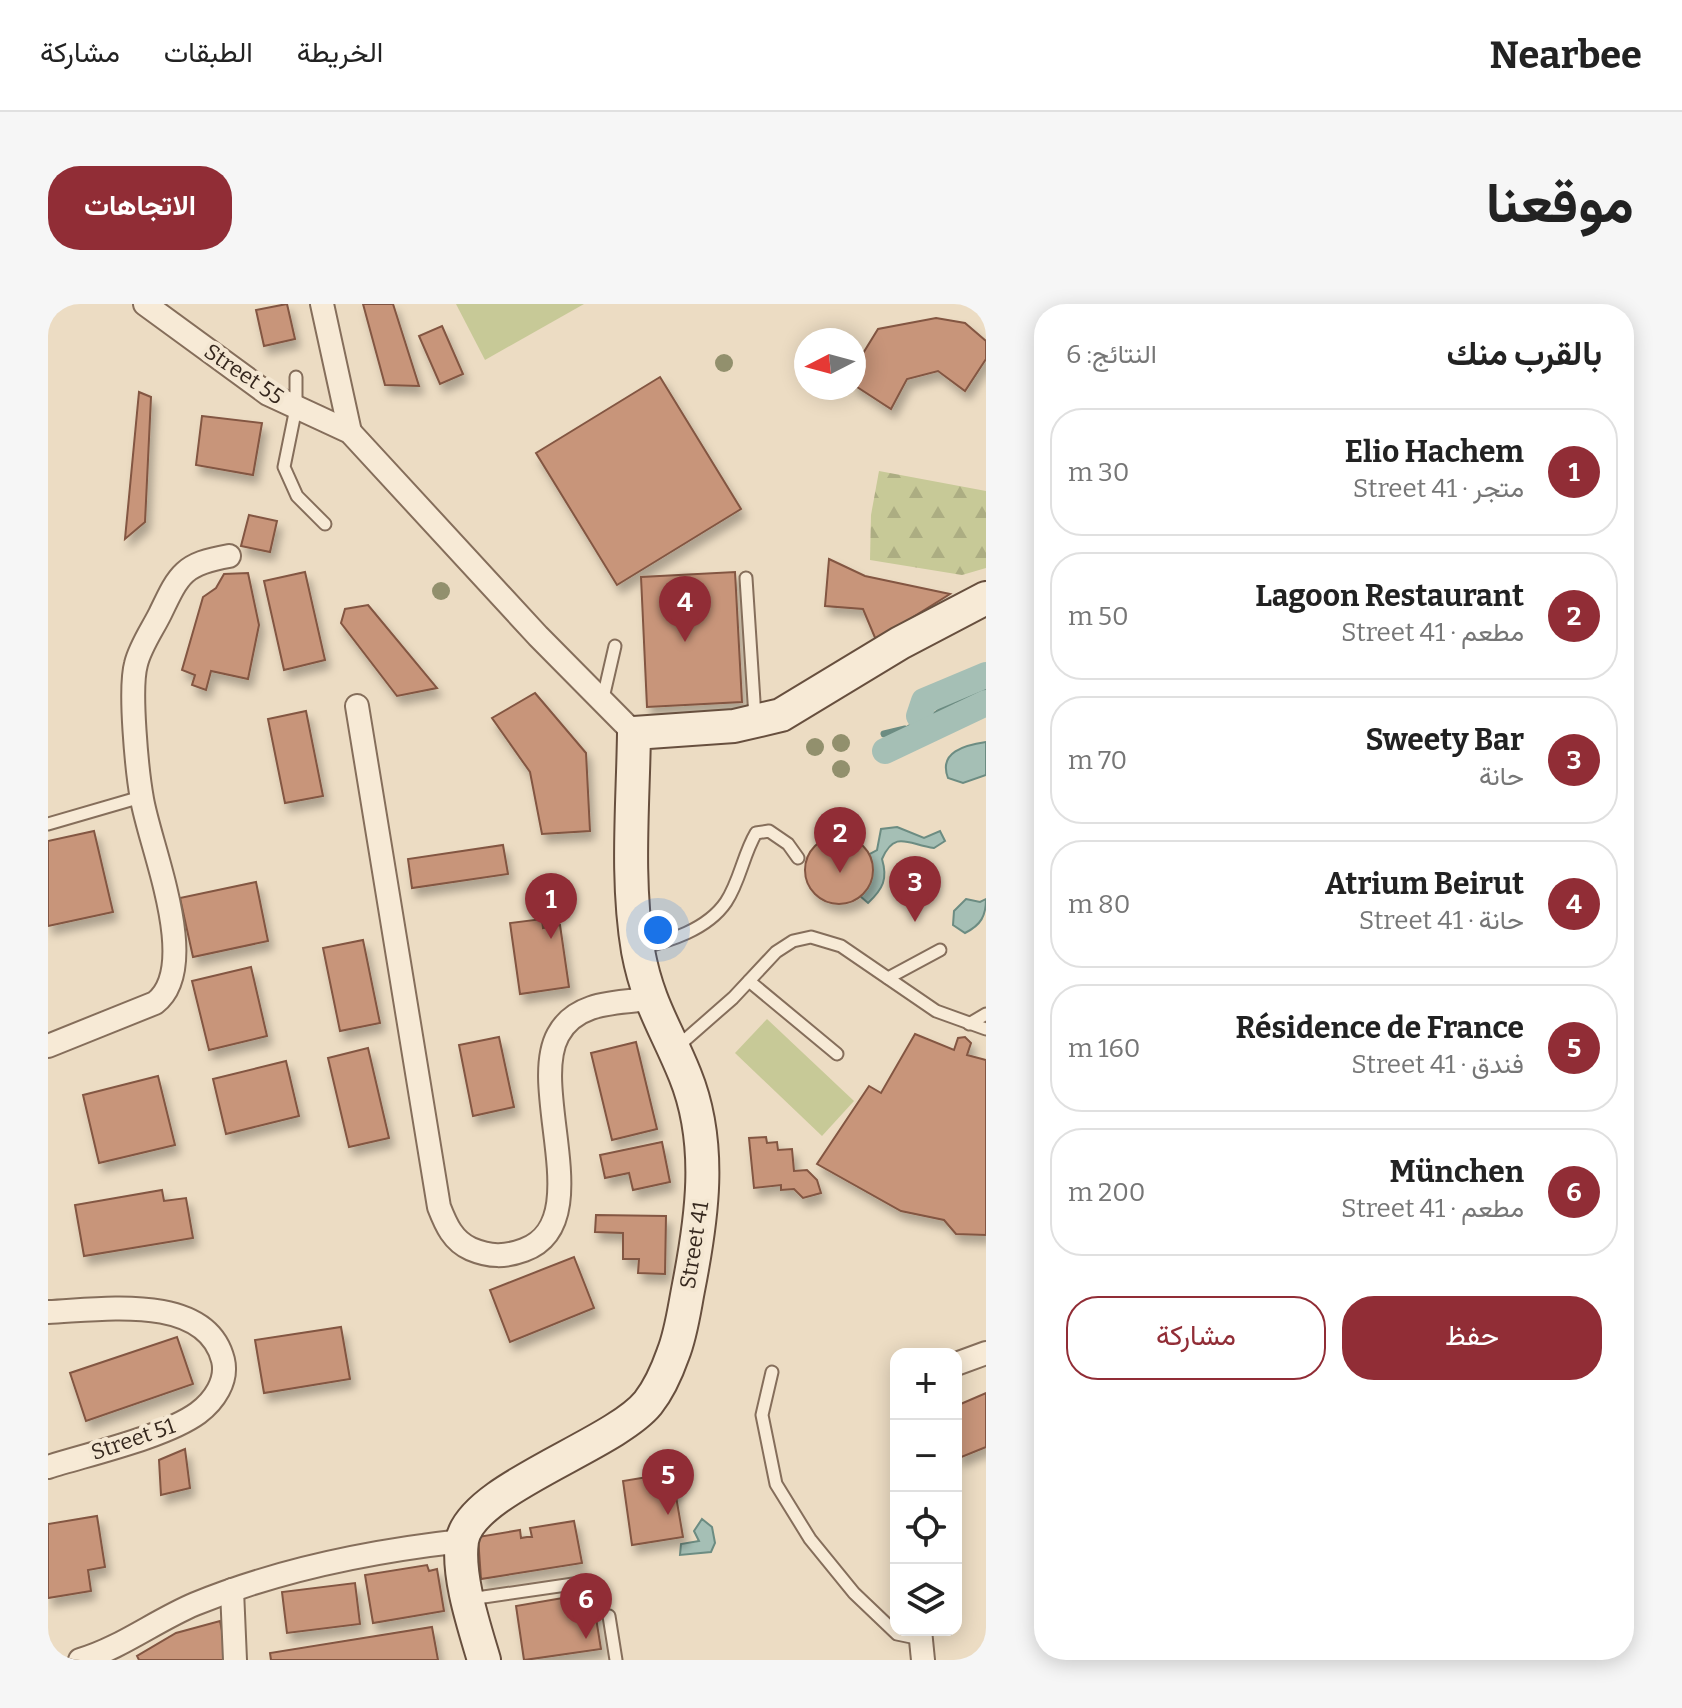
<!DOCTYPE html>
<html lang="ar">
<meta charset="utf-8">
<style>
:root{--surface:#fff;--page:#f6f6f6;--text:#222;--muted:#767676;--line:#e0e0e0;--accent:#912d36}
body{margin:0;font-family:Bitter,Vazirmatn,serif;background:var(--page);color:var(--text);direction:rtl}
.controls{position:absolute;right:24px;bottom:24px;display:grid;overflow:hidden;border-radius:16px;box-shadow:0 4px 20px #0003}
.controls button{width:72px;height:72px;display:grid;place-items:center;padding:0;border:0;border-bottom:2px solid var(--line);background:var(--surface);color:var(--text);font:40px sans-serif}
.compass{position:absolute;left:746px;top:24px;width:72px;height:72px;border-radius:50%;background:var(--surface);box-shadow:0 4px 20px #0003;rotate:264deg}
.you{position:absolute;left:610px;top:626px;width:28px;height:28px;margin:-20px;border:6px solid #fff;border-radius:50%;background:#1a73e8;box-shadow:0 0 0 12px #1a73e833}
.badge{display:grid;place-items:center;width:52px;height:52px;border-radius:50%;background:var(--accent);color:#fff;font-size:26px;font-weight:700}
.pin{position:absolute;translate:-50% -66px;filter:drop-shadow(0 2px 4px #0008)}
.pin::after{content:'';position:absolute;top:42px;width:28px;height:24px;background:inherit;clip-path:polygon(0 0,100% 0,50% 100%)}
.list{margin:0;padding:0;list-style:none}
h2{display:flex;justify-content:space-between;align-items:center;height:104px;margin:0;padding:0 32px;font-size:34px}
h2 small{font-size:26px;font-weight:400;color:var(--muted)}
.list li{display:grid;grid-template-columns:52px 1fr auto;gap:24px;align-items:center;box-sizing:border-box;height:128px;margin:0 16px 16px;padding:0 16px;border:2px solid var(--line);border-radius:32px}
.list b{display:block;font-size:30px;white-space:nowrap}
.list p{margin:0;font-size:26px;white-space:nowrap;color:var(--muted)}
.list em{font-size:26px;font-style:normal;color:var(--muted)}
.actions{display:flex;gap:16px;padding:24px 32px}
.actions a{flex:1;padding:18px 0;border:2px solid var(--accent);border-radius:32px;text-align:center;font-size:28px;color:var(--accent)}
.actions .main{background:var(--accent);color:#fff}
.icon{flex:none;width:44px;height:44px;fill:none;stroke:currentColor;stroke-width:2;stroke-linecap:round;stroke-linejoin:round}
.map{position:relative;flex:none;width:938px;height:1356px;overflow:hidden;direction:ltr;border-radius:32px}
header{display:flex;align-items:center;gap:48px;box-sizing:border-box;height:112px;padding:0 40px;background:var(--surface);border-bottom:2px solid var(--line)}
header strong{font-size:38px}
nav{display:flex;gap:44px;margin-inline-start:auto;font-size:28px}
.intro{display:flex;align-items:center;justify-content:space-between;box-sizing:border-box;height:192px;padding:0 48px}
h1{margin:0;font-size:56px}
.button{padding:20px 36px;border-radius:32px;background:var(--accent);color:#fff;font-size:28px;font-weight:700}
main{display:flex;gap:48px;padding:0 48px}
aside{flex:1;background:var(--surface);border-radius:32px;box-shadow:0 4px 20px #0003}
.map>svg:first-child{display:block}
</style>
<header>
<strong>Nearbee</strong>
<nav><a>الخريطة</a><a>الطبقات</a><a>مشاركة</a></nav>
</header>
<div class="intro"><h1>موقعنا</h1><a class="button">الاتجاهات</a></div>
<main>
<aside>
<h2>بالقرب منك<small>النتائج: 6</small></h2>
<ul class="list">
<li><span class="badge">1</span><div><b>Elio Hachem</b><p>متجر · Street 41</p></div><em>30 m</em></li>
<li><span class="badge">2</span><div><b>Lagoon Restaurant</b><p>مطعم · Street 41</p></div><em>50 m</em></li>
<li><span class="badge">3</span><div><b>Sweety Bar</b><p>حانة</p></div><em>70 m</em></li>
<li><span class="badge">4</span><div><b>Atrium Beirut</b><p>حانة · Street 41</p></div><em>80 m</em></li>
<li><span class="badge">5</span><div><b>Résidence de France</b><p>فندق · Street 41</p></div><em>160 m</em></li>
<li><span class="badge">6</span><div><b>München</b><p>مطعم · Street 41</p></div><em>200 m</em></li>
</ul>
<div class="actions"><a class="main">حفظ</a><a>مشاركة</a></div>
</aside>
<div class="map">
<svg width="938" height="1356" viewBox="0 0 938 1356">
<defs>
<pattern id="forest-firs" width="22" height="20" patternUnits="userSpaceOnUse" patternTransform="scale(2)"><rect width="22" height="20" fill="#c7c997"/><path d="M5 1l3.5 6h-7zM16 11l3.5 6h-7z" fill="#acad82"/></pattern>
<filter id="shadow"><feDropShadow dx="4.5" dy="8" stdDeviation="4" flood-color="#0004"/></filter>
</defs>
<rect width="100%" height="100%" fill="#ecdcc3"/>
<g fill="#c7c997">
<path d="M408,0h128l-99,56z"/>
<path d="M719,715l87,82 -32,35 -87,-83z"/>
</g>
<path fill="url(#forest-firs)" d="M831,167l107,20v77l-24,7 -92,-15 1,-45z"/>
<g fill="#a5bfb5" stroke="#6c8c82" stroke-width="2">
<path d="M938,438v33l-23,8 -15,-5c-10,-26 17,-33 38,-36z"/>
<path d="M849,523l27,11 16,-7 5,10 -11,7c-25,-3 -39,-19 -52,11 6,20 1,30 -14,44l-8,-7c13,-12 15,-25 8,-41l9,-5 4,-21z"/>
<path d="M918,595l14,3 6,-3c0,17 -5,26 -21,34l-12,-8 1,-14z"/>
<path d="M654,1215l10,8 3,16 -4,9 -31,3 1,-11 18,-3 -5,-10z"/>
</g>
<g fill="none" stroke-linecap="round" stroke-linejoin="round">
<g stroke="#6c8c82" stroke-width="7">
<path d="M889,410l17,-14 32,-6"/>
<path d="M836,430l21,-5"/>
<path d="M840,438l39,-25 28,-6 31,-23"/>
</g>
<g stroke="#a5bfb5" stroke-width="26">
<path d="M871,412l5,-15 62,-26"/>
<path d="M837,447l101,-48"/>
</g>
</g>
<g fill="#c8957a" stroke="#835642" stroke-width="2" filter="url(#shadow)">
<path d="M239,0l8,35 -31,7 -8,-36z"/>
<path d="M315,0h30l26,82 -34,-1z"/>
<path d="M888,14l29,5 21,18v18l-21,32 -27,-20 -31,8 -16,30 -37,-24v-17l24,-39z"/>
<path d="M394,22l21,48 -23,10 -21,-48z"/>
<path d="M612,73l81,132 -124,76 -81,-132z"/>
<path d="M91,88l12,5 -6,125 -20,17z"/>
<path d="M154,112l60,7 -9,52 -57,-10z"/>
<path d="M201,211l28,6 -7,31 -29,-6z"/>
<path d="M781,255l36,17 85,18 -74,46 -13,-31 -38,-3z"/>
<path d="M257,268l20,88 -41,10 -20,-89z"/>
<path d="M687,268l7,130 -95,5 -6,-130z"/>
<path d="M200,269l11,52 -11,54 -37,-8 -5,19 -14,-5 3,-10 -13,-5 21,-73 13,-9 8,-14z"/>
<path d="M320,301l69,83 -40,8 -56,-73 4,-14z"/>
<path d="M487,389l51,60 4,78 -48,3 -12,-62 -38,-54z"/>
<path d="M258,407l17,85 -38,7 -17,-84z"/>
<path d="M46,527l19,81 -65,14v-85z"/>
<circle cx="791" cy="566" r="34"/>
<path d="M455,541l5,29 -96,14 -4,-29z"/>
<path d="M208,578l12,59 -75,16 -13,-59z"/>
<path d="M494,615l1,9 17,-3 9,62 -49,7 -10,-71z"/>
<path d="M315,636l17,83 -40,8 -17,-83z"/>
<path d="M203,663l16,69 -58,14 -17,-69z"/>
<path d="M867,730l39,16 4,-12 7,-1 6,6 -4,12 19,5v175l-30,-1 -12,-14 -43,-9 -84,-47 52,-78 12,7z"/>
<path d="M451,733l15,70 -41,9 -14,-71z"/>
<path d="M588,738l21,87 -45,11 -21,-87z"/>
<path d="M320,744l21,90 -40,9 -21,-89z"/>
<path d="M238,757l13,55 -73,18 -13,-55z"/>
<path d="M110,772l17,69 -76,18 -16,-68z"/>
<path d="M718,833l1,6 10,-1 1,8 14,-1 2,22 13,-1 10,10 4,13 -18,5 -9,-9 -13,1v-5l-27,3 -5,-50z"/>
<path d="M614,838l8,40 -37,8 -4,-17 -24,5 -5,-23z"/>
<path d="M114,886l2,11 22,-3 7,40 -109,18 -9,-51z"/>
<path d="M548,911l70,1 -1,58 -27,-1 1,-14h-16v-26l-28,-1z"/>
<path d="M526,953l20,51 -84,34 -20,-52z"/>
<path d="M293,1023l9,52 -86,14 -9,-53z"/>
<path d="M129,1033l16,47 -107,37 -16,-48z"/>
<path d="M938,1089v54l-27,11 -3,-8v-44z"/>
<path d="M137,1145l5,39 -29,7 -2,-35z"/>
<path d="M624,1169l11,64 -51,8 -9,-64z"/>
<path d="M49,1212l8,51 -17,3 3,21 -43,7v-74z"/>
<path d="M526,1217l8,42 -101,16 -3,-42 42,-7 1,8 6,-1h5l-2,-9z"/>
<path d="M379,1261l2,6 8,-2 7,42 -71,12 -8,-48z"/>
<path d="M307,1279l5,41 -73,9 -5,-41z"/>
<path d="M544,1289l9,56 -77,11 -8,-54z"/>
<path d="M172,1317l8,39h-89l-2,-4 39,-23z"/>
<path d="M384,1323l6,33h-167l-1,-7z"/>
</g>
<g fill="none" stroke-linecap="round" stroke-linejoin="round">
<defs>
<g id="lane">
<path d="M248,73v31l-12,59 13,29 28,28"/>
<path d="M698,274l9,139"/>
<path d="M555,394l12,-52"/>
<path d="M0,520l93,-27"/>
<path d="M590,645c31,-8 69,-19 88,-47 14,-21 17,-47 30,-69l13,-2 19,13 10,14"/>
<path d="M840,674l52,-28"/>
<path d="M701,677l88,73"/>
<path d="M921,720l17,-10"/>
<path d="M629,743l56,-49 43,-46 17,-11 18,-4 30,9 95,65 50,18"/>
<path d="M724,1068l-10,43 14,69 34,55 44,54 43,41 24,5"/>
<path d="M422,1295l110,-16"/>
<path d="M561,1312l7,44"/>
</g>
<g id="street">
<path d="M97,0l123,90 82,38 188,204 96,97"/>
<path d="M274,0l28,128"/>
<path d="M309,402l82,501c7,18 14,34 32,42 19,8 34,8 53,1 74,-27 4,-160 34,-215 18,-34 59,-32 92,-36"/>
<path d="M0,742l107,-43c47,-36 -5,-156 -13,-204 -5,-28 -13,-110 -6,-135 4,-17 16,-34 24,-50 19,-40 23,-50 69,-58"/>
<path d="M0,1008c51,-2 158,-20 175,48 5,21 -9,41 -25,53 -33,24 -109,41 -150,54"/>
<path d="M908,1060l30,-11"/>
<path d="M184,1286l3,70"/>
<path d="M872,1326l3,30"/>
<path d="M32,1356c41,-12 75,-39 115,-56 83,-34 177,-53 267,-63"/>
</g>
<path id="secondary" d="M436,1356c-10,-34 -27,-84 -22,-119 8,-52 151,-95 186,-138 11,-14 19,-32 25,-49 8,-20 11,-43 15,-64 14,-71 25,-146 -3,-215 -19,-47 -37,-71 -47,-124 -12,-71 -5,-146 -4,-218l100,-7 47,-11 119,-72 86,-45"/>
</defs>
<use href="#lane" stroke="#856e5b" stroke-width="15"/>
<use href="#street" stroke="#856e5b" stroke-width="26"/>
<use href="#secondary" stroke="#674f3e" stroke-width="36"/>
<use href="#lane" stroke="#f7ead6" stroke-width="11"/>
<use href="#street" stroke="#f7ead6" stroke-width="22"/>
<use href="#secondary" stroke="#f7ead6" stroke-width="32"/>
</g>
<g fill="#92906d">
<circle cx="676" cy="59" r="9"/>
<circle cx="393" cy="287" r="9"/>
<circle cx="793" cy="439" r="9"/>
<circle cx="767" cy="443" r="9"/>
<circle cx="793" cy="465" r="9"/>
</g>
<g text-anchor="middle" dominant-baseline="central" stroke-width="8" stroke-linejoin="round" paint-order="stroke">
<g font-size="22" fill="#36281e" stroke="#f4e7d2">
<text transform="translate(196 70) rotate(34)">Street 55</text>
<text transform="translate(646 941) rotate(-81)">Street 41</text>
<text transform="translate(85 1135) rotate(-19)">Street 51</text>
</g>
</g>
</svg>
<div class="controls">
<button>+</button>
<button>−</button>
<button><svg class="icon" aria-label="locate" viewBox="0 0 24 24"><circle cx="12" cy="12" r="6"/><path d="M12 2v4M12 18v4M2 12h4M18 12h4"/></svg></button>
<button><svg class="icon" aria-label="layers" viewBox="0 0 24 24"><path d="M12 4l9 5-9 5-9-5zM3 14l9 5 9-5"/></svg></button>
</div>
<svg class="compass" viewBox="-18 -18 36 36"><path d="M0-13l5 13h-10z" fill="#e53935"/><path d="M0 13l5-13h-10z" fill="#767676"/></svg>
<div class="you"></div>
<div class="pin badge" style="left:503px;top:635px">1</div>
<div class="pin badge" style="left:792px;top:569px">2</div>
<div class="pin badge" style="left:867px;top:618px">3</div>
<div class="pin badge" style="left:637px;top:338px">4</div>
<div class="pin badge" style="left:620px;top:1211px">5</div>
<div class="pin badge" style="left:538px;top:1335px">6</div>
</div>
</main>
